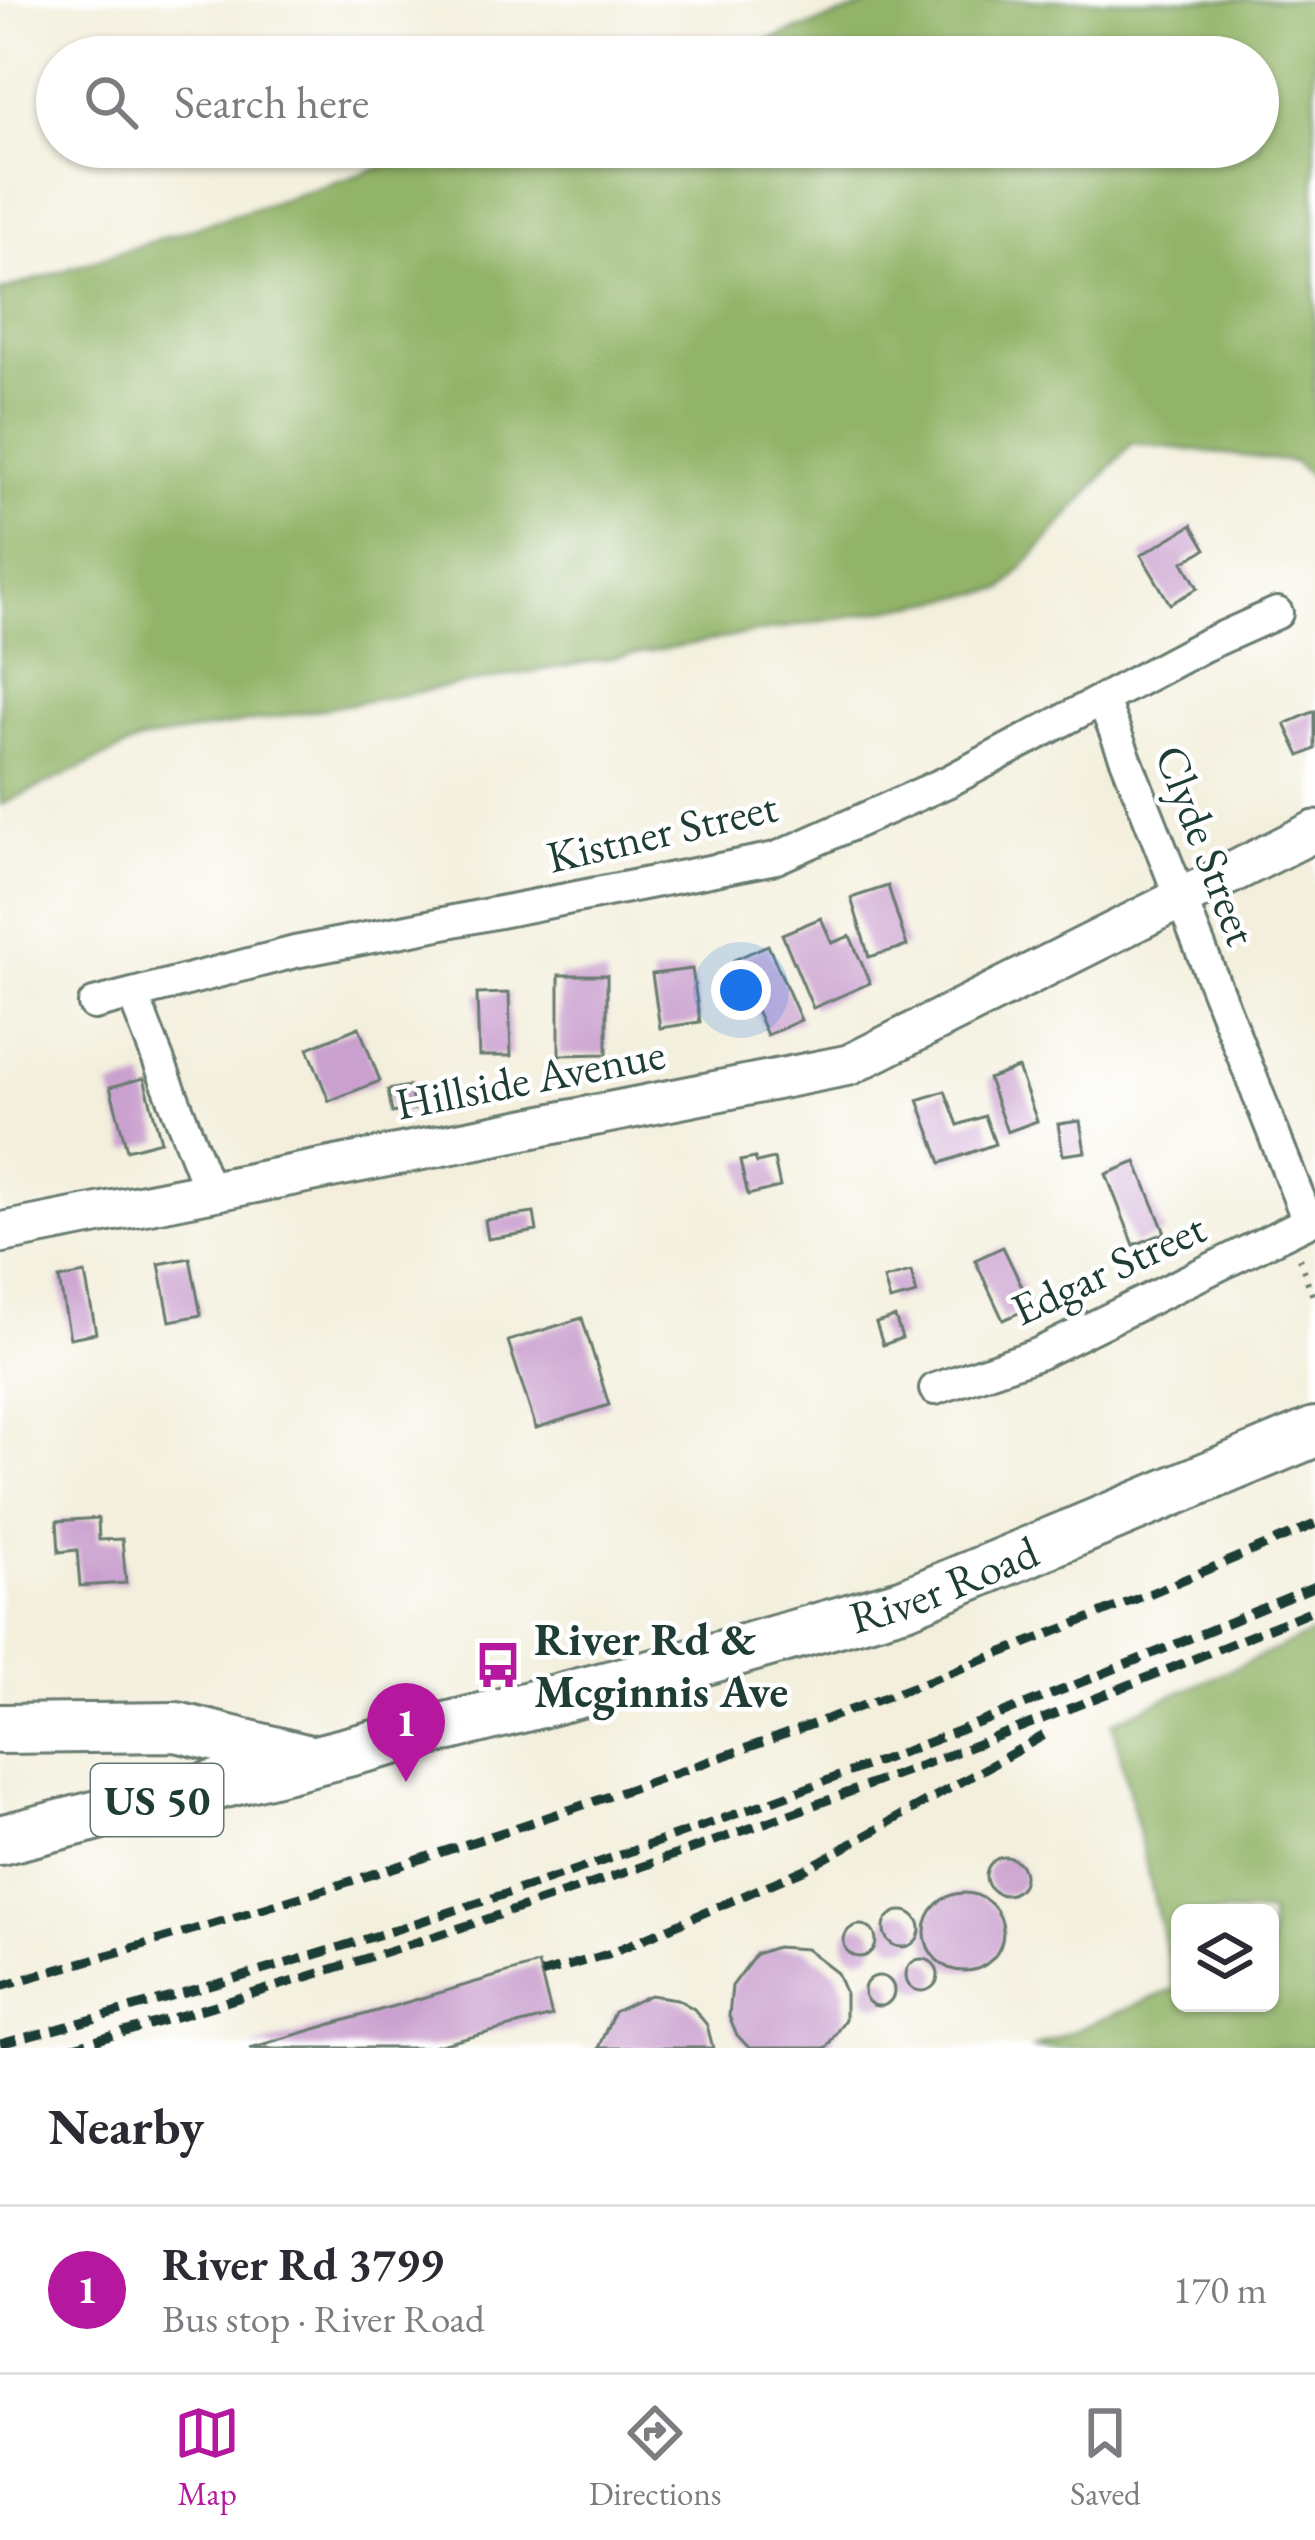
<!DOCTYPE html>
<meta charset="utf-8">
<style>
:root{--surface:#fff;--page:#f7f7f7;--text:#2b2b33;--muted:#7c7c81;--line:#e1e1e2;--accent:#b5179e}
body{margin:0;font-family:"EB Garamond",serif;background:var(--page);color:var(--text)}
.controls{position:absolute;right:36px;bottom:36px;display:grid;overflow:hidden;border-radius:18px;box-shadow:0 3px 9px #0004}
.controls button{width:108px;height:108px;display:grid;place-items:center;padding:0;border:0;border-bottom:3px solid var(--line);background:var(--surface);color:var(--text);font:60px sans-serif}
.you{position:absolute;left:741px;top:990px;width:42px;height:42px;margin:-30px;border:9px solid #fff;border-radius:50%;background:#1a73e8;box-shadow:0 0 0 18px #1a73e833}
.badge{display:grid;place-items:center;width:78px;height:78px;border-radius:50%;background:var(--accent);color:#fff;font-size:39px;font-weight:700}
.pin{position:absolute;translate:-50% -99px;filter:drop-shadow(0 3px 6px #0008)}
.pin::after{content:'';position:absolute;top:63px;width:42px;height:36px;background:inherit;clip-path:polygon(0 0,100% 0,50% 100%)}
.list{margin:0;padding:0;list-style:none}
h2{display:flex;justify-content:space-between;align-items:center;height:156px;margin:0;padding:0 48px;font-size:51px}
h2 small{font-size:39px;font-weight:400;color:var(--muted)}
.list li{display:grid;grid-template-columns:78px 1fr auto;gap:36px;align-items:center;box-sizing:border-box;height:168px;padding:0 48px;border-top:3px solid var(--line)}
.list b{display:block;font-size:45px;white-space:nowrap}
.list p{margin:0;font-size:39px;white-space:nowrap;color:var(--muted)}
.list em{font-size:39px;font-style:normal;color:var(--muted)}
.icon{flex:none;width:66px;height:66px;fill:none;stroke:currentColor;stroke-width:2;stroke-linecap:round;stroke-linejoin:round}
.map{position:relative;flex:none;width:1315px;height:2048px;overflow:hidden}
.search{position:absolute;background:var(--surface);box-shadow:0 3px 9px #0004;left:36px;right:36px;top:36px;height:132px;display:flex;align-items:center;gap:30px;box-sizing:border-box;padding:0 42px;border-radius:66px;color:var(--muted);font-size:45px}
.sheet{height:324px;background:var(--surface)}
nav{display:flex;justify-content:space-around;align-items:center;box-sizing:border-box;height:168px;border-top:3px solid var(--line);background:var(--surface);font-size:33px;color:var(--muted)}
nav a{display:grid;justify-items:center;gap:6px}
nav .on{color:var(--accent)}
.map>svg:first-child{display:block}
</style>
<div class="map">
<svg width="1315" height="2048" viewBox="0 0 1315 2048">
<rect width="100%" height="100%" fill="#fff"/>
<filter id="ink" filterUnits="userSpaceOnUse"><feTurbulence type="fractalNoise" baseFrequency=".00833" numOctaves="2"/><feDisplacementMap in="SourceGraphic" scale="24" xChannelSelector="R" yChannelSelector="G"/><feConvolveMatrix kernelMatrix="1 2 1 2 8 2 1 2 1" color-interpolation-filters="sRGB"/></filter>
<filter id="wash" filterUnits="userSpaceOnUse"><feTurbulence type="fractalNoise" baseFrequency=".004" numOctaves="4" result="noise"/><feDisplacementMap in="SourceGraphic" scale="48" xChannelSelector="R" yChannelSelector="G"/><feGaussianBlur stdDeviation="2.7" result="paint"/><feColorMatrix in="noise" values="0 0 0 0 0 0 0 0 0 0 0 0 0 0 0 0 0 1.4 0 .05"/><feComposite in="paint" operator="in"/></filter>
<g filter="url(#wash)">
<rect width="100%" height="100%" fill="#f3efdc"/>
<g fill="#92b468" stroke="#58784e" stroke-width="3" fill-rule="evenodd">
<path d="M884,0h431v480l-21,-18 -162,-19 -128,146 -864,152 -140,64v-514l444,-144h814v-90h-538z"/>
<path d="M1315,1632v416h-283l143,-59 -62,-267zM1180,1913h90v90h-90z"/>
</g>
<g id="blocks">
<g fill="#caa0cf">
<path d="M1192,525l14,24 -23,13 15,26 -28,16 -29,-49z"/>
<path d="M1315,711v38l-15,7 -15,-32z"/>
<path d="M888,886l19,60 -38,11 -18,-59z"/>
<path d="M821,918l11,25 18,-7 20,47 -57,25 -31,-74z"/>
<path d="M768,945l33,75 -34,15 -33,-75z"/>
<path d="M692,969l8,53 -40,6 -8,-54z"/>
<path d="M559,975h48v79l-48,1z"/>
<path d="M509,993l2,63h-32l-2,-62z"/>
<path d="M359,1027l21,54 -51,20 -21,-53z"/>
<path d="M1018,1068l19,53 -30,11 -19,-53z"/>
<path d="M144,1078l17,63 -34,9 -17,-63z"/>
<path d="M409,1086l5,23 -22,4 -4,-23z"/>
<path d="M945,1091l13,34 27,-9 10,28 -54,19 -23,-63z"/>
<path d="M1080,1121l5,31 -22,3 -5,-31z"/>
<path d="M755,1158l2,5 17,-4 6,28 -32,8 -8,-34z"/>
<path d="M1136,1162l29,71 -31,12 -28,-71z"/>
<path d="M534,1213l3,18 -49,8 -3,-19z"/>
<path d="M1003,1247l29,60 -29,13 -28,-60z"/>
<path d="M190,1258l11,57 -31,6 -11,-57z"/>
<path d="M911,1272l6,22 -27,7 -6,-22z"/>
<path d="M85,1274l11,59 -26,5 -11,-59z"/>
<path d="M895,1317l7,21 -19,7 -7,-22z"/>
<path d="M582,1318l27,87 -73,23 -28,-87z"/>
<path d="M98,1518l1,22 23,-1 4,44 -46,3 -3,-36 -18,2 -2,-31z"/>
<circle cx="1005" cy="1876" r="19"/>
<circle cx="964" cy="1932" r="39"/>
<circle cx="902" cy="1929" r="18"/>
<circle cx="860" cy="1941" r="16"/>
<path d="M776,1947l30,2 31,24 8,19v27l-19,29h-77l-12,-13 -8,-19 3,-30 24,-32z"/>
<circle cx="922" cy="1975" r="16"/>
<path d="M538,1964l14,52 -123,32h-179z"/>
<circle cx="879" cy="1991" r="15"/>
<path d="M650,1995l27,4 17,10 13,16 6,23h-115l16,-36z"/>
</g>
</g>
</g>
<g filter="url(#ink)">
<use href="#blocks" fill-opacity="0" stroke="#697b6f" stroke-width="3"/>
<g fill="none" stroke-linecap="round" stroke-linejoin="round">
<defs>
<g id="minor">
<path d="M1103,701l205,520"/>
<path d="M133,995l76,195"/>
<path d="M94,1004l201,-52 481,-94 173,-77 254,-135 74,-33"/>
<path d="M935,1389l103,-35 277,-136"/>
</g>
<path id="tertiary" d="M0,1233l849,-168 466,-234"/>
<g id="primary">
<path d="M0,1729l177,-2 132,33"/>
<path id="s1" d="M0,1840l667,-169 238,-68 410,-171"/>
</g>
</defs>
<use href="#minor" stroke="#697b6f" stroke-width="36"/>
<use href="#tertiary" stroke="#697b6f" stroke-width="45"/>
<use href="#primary" stroke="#697b6f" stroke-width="54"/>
<path stroke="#697b6f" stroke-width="6" stroke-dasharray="3 9" stroke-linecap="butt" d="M1299,1258l16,44"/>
<use href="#minor" stroke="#fff" stroke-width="30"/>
<use href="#tertiary" stroke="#fff" stroke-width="39"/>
<use href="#primary" stroke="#fff" stroke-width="48"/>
<g stroke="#1f3d34" stroke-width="9" stroke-dasharray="18 9" stroke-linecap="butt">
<path d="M541,1974l67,-20 200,-86 242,-136"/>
<path d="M0,1986c449,-127 887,-277 1315,-462"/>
<path d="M0,2044c449,-117 888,-277 1315,-458"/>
<path d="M70,2048c424,-122 838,-269 1245,-439"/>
</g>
</g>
</g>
<defs>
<symbol id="bus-bare" viewBox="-9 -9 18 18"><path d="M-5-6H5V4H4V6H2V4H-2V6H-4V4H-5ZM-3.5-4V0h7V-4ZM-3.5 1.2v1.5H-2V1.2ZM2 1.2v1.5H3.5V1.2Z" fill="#b5179e" stroke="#fff" stroke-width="2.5" paint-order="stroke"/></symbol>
</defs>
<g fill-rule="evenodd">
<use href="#bus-bare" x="465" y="1632" width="66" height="66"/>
</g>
<g text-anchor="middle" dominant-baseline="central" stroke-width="9" stroke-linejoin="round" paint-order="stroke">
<rect fill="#fff" stroke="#627771" stroke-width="3" x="91" y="1764" width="132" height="72" rx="9"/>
<g font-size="42" font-weight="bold" fill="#1f3d34">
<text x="157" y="1800">US 50</text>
</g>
<g font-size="45" fill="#1f3d34" stroke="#fff">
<text transform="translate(662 831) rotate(-13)">Kistner Street</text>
<text transform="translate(1207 845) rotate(69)">Clyde Street</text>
<text transform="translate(530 1078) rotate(-11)">Hillside Avenue</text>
<text transform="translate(1108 1268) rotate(-25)">Edgar Street</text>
<text stroke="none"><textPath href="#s1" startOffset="978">River Road</textPath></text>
</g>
<g font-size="45" font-weight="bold" fill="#1f3d34" stroke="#fff" text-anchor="start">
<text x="534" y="1639">River Rd &amp;<tspan x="534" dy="52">Mcginnis Ave</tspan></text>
</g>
</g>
</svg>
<div class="controls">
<button><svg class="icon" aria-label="layers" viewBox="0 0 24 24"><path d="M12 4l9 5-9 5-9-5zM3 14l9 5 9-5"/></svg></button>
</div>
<div class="you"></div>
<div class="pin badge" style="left:406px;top:1782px">1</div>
<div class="search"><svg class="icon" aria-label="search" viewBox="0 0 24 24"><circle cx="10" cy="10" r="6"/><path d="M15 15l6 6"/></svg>Search here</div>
</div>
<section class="sheet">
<h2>Nearby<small></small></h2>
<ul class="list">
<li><span class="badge">1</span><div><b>River Rd 3799</b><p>Bus stop · River Road</p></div><em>170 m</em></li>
</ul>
</section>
<nav>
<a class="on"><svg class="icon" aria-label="map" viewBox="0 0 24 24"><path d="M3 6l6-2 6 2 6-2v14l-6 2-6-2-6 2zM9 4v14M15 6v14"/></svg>Map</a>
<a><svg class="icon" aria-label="directions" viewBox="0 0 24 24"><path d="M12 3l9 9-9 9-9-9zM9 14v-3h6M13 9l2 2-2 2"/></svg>Directions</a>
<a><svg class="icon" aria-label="saved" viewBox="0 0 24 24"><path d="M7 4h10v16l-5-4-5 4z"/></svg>Saved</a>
</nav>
